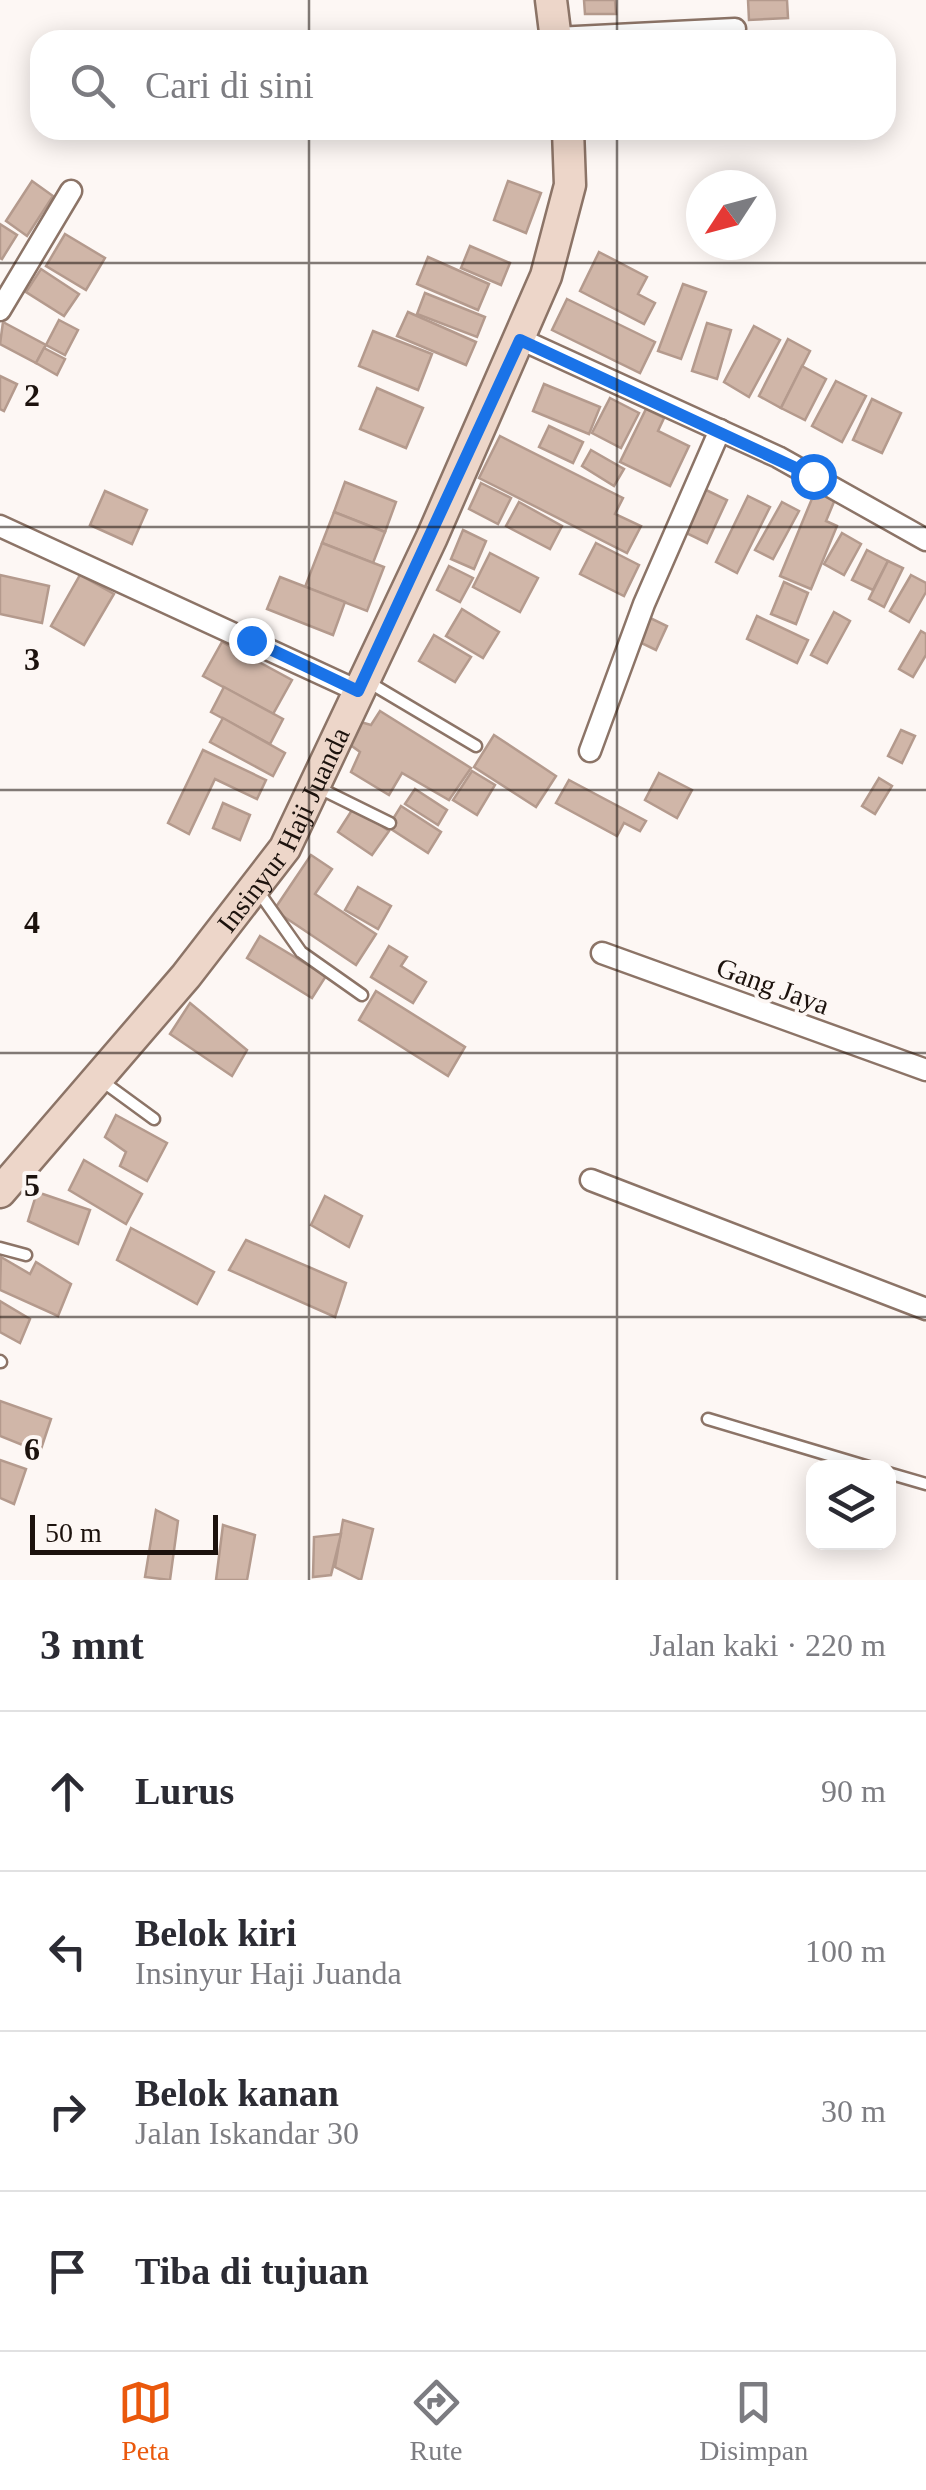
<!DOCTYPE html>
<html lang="id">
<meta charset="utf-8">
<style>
:root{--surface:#fff;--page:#f7f7f7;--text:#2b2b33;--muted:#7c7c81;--line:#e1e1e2;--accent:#ea580c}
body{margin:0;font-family:Georgia,serif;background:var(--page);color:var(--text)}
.controls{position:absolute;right:30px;bottom:30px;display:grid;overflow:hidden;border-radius:20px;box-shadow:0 5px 25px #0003}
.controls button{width:90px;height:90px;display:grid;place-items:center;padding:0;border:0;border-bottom:2px solid var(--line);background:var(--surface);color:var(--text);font:50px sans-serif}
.compass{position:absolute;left:686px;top:170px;width:90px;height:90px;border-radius:50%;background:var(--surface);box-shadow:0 5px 25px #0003;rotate:234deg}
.scale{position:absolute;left:30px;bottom:25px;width:188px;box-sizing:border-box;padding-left:10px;border:5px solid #1c120d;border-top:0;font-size:28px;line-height:35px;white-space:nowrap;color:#1c120d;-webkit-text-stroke:8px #fdf7f4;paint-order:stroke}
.stop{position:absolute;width:30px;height:30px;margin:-22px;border:8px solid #1a73e8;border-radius:50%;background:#fff}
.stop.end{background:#1a73e8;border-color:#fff;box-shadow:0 2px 10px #0008}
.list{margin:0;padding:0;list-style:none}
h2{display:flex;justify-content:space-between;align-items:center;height:130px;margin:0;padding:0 40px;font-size:42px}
h2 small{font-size:32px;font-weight:400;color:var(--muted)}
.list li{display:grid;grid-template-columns:65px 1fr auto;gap:30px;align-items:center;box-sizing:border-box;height:160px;padding:0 40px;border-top:2px solid var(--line)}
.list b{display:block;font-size:38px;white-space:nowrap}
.list p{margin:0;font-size:32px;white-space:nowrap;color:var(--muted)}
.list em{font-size:32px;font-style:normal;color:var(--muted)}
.icon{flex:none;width:55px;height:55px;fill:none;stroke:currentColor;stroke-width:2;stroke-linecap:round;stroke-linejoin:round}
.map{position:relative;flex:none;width:926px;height:1580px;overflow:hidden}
.search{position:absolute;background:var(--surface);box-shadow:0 5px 25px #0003;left:30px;right:30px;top:30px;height:110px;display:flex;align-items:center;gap:25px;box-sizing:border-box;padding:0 35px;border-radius:30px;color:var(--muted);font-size:38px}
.sheet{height:770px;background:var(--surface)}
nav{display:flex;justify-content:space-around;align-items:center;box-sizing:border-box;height:140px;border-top:2px solid var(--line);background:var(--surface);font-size:28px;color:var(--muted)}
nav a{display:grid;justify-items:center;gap:5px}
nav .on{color:var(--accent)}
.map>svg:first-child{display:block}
</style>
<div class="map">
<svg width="926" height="1580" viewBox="0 0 926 1580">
<rect width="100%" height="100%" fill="#fdf7f4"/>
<g fill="#d0b6a8" stroke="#b49a8d" stroke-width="2.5">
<path d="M584,0h31l1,14h-31z"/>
<path d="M748,0h39l1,18 -39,2z"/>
<path d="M32,181l21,15 -26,40 -21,-15z"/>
<path d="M508,181l33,12 -15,40 -32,-13z"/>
<path d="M0,224l17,11 -15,24 -2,-1z"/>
<path d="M65,234l40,24 -19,32 -40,-24z"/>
<path d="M470,246l40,17 -9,22 -40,-17z"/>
<path d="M599,252l48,25 -9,17 17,9 -11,21 -64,-33z"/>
<path d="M428,257l61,27 -11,26 -61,-26z"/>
<path d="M41,269l38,25 -15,22 -38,-24z"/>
<path d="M683,284l23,8 -25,67 -23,-8z"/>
<path d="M425,293l60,24 -8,20 -60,-23z"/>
<path d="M567,299l88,43 -15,31 -88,-43z"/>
<path d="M408,312l68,30 -10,23 -69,-29z"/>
<path d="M59,320l19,10 -13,25 -19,-10z"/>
<path d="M3,322l43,23 -10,18 -36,-19z"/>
<path d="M707,323l24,7 -14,49 -25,-8z"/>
<path d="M754,326l26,14 -31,57 -25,-15z"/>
<path d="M373,331l59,23 -14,36 -59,-24z"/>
<path d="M788,339l22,12 -29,57 -22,-12z"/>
<path d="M44,348l21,11 -8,16 -21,-12z"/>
<path d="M802,366l24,13 -21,41 -24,-12z"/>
<path d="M0,376l17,8 -13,27 -4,-2z"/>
<path d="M836,381l30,15 -24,46 -30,-16z"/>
<path d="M544,384l56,23 -11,27 -56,-23z"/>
<path d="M377,388l46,20 -17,40 -46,-19z"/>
<path d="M610,398l29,15 -18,35 -29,-15z"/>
<path d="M872,399l29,14 -19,40 -29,-13z"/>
<path d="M646,409l18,9 -6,13 31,15 -19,40 -50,-24z"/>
<path d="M549,426l34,16 -10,21 -34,-16z"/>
<path d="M500,436l123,62 -8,16 26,12 -14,27 -148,-75z"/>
<path d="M591,450l33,19 -10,17 -32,-20z"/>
<path d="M345,482l51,20 -11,30 -51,-20z"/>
<path d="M481,483l30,15 -13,26 -29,-15z"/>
<path d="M702,488l25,12 -20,43 -25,-12z"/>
<path d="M816,489l20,8 -10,24 11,5 -26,63 -31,-13z"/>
<path d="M105,491l42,19 -15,34 -42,-19z"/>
<path d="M748,496l22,11 -33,66 -21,-11z"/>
<path d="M519,502l43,24 -12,23 -44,-23z"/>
<path d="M782,502l17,9 -26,48 -18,-9z"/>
<path d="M334,512l51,20 -12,31 -51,-20z"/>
<path d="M463,530l23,11 -12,28 -23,-10z"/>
<path d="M842,533l19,11 -17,31 -20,-11z"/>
<path d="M322,543l62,24 -17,44 -62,-24z"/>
<path d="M596,543l43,22 -15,31 -44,-22z"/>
<path d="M867,550l21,11 -15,29 -21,-10z"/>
<path d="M490,553l48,25 -18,34 -47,-25z"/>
<path d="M888,561l15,7 -19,39 -15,-8z"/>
<path d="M449,566l24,12 -13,24 -23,-12z"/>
<path d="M0,575l49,11 -7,37 -42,-9z"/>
<path d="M80,575l34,19 -30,51 -33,-19z"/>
<path d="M911,575l15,8v9l-17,30 -19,-11z"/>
<path d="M280,577l65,25 -12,33 -66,-26z"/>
<path d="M784,582l24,11 -12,31 -25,-10z"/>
<path d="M462,609l37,23 -16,26 -37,-22z"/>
<path d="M834,612l16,9 -23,42 -16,-8z"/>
<path d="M646,616l21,10 -11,24 -21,-10z"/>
<path d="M757,616l51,24 -11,23 -50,-24z"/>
<path d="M921,631l5,3v21l-13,22 -14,-8z"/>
<path d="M434,635l37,22 -16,25 -36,-21z"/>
<path d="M222,642l70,38 -19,34 -70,-38z"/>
<path d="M224,687l59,32 -13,25 -59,-32z"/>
<path d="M380,711l91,57 -22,32 -47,-27 -13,22 -38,-23 9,-20 -15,-11 9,-21 17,5z"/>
<path d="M223,718l62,35 -12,23 -63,-34z"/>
<path d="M901,730l14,6 -13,27 -14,-7z"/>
<path d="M494,735l62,41 -20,31 -62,-40z"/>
<path d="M203,750l63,30 -9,19 -42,-20 -26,55 -21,-11z"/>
<path d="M472,771l23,14 -18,30 -24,-15z"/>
<path d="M659,773l33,17 -15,28 -32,-18z"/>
<path d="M879,778l13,8 -17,28 -13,-8z"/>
<path d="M569,780l77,41 -6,10 -16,-8 -7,13 -61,-33z"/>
<path d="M415,789l32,21 -9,15 -33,-21z"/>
<path d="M223,803l27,12 -10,25 -27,-12z"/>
<path d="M401,806l40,26 -13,21 -40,-26z"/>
<path d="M354,807l35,24 -17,24 -34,-23z"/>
<path d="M311,855l21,14 -17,25 61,40 -20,31 -82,-55z"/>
<path d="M358,887l33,19 -13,23 -33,-19z"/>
<path d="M260,936l66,40 -14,22 -65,-40z"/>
<path d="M389,946l18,11 -6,9 25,16 -13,21 -42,-26z"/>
<path d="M376,991l89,56 -17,29 -89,-56z"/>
<path d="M190,1003l57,47 -15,26 -62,-42z"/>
<path d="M116,1115l51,28 -20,38 -27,-15 6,-14 -21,-15z"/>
<path d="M84,1160l58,34 -16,30 -57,-34z"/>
<path d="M37,1192l53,18 -12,34 -50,-23z"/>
<path d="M325,1196l37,20 -13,31 -38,-22z"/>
<path d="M131,1228l83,44 -17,32 -80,-44z"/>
<path d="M246,1240l100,43 -11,34 -106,-47z"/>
<path d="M1,1257l29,17 6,-12 35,22 -13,32 -58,-26z"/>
<path d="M0,1301l30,18 -10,24 -20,-11z"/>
<path d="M0,1401l51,18 -11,33 -40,-16z"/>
<path d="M0,1460l26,9 -12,35 -14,-6z"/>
<path d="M156,1510l22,11 -8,59 -25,-3z"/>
<path d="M343,1520l30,9 -12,51 -26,-13z"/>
<path d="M223,1525l32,10 -8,45h-31z"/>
<path d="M341,1534l-10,41 -18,2 1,-40z"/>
</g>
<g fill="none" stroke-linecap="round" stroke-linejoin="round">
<defs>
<g id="lane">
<path d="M370,683l106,63"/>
<path d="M319,788l71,35"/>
<path d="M258,891l43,61 61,43"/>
<path d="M102,1081l52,38"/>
<path d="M0,1248l26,7"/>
<path d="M0,1361l1,1"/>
<path d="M708,1419l164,49"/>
<path d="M888,1473l38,11"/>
</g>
<g id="street">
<path d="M556,38l179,-9"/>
<path d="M0,310l71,-119"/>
<path d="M520,339l258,118 148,83"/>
<path d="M0,526l358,165"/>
<path d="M590,751l54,-147 76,-174"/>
<path d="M602,953l324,117"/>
<path d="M591,1180l335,129"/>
</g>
<g id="secondary">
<path d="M551,0l5,40"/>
<path id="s1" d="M0,1192l186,-216 99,-128 147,-311 114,-261 24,-91 -2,-55"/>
</g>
</defs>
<use href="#lane" stroke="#8c7467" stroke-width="15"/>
<use href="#street" stroke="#8c7467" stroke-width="25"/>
<use href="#secondary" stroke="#8c7467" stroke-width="35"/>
<use href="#lane" stroke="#fff" stroke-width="10"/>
<use href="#street" stroke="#fff" stroke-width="20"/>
<use href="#secondary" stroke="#edd6c9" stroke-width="30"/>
</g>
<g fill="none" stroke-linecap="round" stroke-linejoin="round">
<path stroke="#1a73e8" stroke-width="12" d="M251,640l107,51 162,-351 293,136"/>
</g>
<path fill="none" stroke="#1c120d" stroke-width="2.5" stroke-opacity="0.55" d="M309,0v40M617,0v40M309,130v1450M617,130v1450M0,263h926M0,527h926M0,790h926M0,1053h926M0,1317h926"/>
<g text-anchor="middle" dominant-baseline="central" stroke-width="8" stroke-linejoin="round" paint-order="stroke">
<g font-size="28" fill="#1c120d" stroke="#fdf7f4">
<text stroke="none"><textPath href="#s1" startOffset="462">Insinyur Haji Juanda</textPath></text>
<text transform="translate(773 986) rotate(20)">Gang Jaya</text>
</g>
</g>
<g font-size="32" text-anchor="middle" font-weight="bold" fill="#1c120d" stroke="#fdf7f4" stroke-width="8" stroke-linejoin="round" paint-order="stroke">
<text x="32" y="406">2</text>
<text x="32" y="670">3</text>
<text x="32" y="933">4</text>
<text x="32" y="1196">5</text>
<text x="32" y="1460">6</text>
</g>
</svg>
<div class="controls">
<button><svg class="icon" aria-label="layers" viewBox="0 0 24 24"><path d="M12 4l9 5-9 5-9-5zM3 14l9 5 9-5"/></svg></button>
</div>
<svg class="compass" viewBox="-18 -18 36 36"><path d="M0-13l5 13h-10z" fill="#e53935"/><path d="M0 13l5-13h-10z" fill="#7c7c81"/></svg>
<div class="scale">50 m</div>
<div class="stop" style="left:813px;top:476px"></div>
<div class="stop end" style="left:251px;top:640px"></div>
<div class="search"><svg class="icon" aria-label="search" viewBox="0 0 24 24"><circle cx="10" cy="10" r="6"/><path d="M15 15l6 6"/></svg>Cari di sini</div>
</div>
<section class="sheet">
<h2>3 mnt<small>Jalan kaki · 220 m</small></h2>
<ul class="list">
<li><svg class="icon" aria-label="ahead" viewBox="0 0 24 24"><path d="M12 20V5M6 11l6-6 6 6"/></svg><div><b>Lurus</b></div><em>90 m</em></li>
<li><svg class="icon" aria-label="left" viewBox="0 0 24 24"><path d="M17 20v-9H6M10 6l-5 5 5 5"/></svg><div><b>Belok kiri</b><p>Insinyur Haji Juanda</p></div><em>100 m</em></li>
<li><svg class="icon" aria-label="right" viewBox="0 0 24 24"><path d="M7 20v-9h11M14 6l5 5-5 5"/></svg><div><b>Belok kanan</b><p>Jalan Iskandar 30</p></div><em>30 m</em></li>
<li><svg class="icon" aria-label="arrive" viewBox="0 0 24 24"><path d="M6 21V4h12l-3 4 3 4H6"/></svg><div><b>Tiba di tujuan</b></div></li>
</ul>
</section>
<nav>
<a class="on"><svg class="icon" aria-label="map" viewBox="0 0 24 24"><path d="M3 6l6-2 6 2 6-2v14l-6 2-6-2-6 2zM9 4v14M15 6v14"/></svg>Peta</a>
<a><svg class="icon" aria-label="directions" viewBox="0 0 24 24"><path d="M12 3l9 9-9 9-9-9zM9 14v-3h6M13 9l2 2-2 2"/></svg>Rute</a>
<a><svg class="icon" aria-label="saved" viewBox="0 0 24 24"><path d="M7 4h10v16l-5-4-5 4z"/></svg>Disimpan</a>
</nav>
